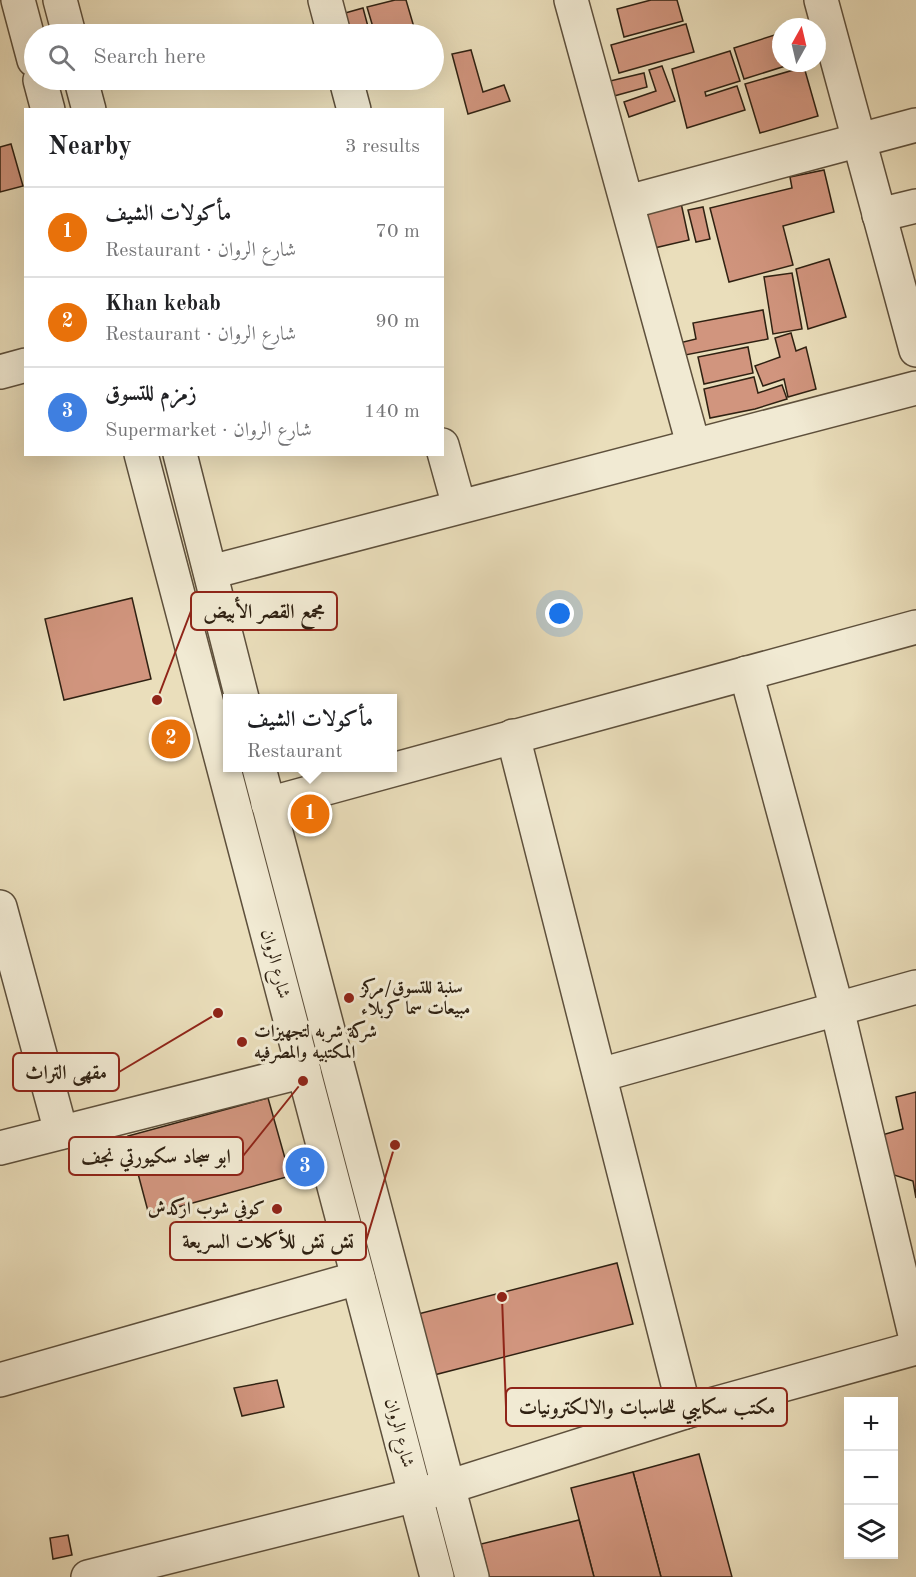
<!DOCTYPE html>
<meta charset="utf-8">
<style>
:root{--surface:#fff;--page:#f6f6f6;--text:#202124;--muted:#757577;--line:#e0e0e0;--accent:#ea580c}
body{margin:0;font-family:"Old Standard TT",Amiri,serif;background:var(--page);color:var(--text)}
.controls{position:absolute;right:18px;bottom:18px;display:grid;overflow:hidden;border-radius:0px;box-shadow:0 6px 24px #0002}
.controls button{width:54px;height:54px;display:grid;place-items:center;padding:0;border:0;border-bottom:2px solid var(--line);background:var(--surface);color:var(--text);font:30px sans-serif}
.compass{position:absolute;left:772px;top:18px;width:54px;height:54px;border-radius:50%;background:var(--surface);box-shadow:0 6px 24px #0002;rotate:8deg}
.you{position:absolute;left:560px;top:614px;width:21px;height:21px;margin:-15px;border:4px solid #fff;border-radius:50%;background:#1a73e8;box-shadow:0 0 0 9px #1a73e833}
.badge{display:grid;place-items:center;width:39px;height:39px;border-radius:50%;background:var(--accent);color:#fff;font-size:20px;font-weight:700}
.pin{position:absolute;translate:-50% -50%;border:3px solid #fff;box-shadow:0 2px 6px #0006}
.popup{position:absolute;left:223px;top:694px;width:174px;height:78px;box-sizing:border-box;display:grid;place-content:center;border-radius:0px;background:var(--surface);filter:drop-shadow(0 2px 4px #0005);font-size:20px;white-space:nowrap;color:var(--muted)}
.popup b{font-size:22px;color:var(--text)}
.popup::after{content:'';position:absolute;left:50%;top:100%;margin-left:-12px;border:12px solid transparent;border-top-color:var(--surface)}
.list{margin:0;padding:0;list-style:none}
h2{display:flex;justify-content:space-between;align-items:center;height:78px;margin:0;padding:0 24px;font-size:26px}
h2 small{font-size:20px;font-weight:400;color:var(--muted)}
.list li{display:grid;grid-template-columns:39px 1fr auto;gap:18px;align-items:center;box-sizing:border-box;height:90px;padding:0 24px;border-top:2px solid var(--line)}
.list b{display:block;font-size:22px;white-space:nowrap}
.list p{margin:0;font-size:20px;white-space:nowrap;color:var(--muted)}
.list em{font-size:20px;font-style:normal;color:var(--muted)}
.icon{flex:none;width:33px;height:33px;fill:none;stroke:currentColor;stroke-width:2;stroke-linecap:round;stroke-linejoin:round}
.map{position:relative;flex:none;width:916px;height:1577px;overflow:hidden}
.search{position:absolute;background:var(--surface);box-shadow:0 6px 24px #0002;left:24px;top:24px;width:420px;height:66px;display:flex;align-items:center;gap:15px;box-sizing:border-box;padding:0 21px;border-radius:33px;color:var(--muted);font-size:22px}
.panel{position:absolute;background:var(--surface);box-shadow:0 6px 24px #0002;left:24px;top:108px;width:420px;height:348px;border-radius:0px}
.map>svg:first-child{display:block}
</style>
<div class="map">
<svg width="916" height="1577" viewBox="0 0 916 1577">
<rect width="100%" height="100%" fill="#eadebb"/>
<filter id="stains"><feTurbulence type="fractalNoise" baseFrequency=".00333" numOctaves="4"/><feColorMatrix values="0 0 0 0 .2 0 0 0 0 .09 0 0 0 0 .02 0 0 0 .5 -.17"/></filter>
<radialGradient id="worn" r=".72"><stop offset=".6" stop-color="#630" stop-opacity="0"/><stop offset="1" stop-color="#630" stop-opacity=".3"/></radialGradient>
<g fill="#d1957e" stroke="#2f2112" stroke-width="1.5">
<path d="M395,0h11l10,34h-41l-8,-27z"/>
<path d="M651,0h26l6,21 -59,16 -7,-28z"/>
<path d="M363,8l7,26h-27l-5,-19z"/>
<path d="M686,24l8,28 -75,21 -8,-28z"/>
<path d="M781,33v30h14l-51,16 -10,-31z"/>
<path d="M471,50l12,42 21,-7 6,16 -42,13 -16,-60z"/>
<path d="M730,51l10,30 -35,11 1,4 31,-10 8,24 -58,18 -15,-59z"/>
<path d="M662,66l13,35 -46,16 -5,-15 32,-11 -7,-21z"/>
<path d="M804,67l14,49 -58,17 -15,-49z"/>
<path d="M644,73l3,14 -33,9 -4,-15z"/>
<path d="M11,144l12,42 -23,6v-45z"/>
<path d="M824,170l10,42 -51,14 10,39 -64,17 -19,-74 82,-20 -2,-11z"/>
<path d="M681,203l8,37 -39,9 -9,-38z"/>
<path d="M703,207l7,32 -14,3 -8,-32z"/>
<path d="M829,259l17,58 -38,12 -12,-60z"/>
<path d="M792,273l10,56 -29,5 -9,-57z"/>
<path d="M763,310l5,29 -93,18 -4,-12 25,-6 -3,-16z"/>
<path d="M791,333l5,18 10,-4 10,42 -28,8 -4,-18 -21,7 -8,-20 25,-9 -5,-19z"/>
<path d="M748,347l5,26 -49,11 -6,-27z"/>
<path d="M754,377l4,16 24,-8 5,14 -32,10 -45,9 -6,-29z"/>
<path d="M132,598l19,81 -87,21 -19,-81z"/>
<path d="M916,1092v106l-3,-17 -19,-6 -12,-40 21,-6 -7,-32z"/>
<path d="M268,1098l22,78 -141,39 -21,-79z"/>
<path d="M617,1263l16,61 -199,51 -16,-61z"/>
<path d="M277,1380l7,27 -42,9 -8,-28z"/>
<path d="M699,1454l33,123h-71l-28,-105z"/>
<path d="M633,1472l28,105h-67l-23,-89z"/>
<path d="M579,1520l15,57h-105l-8,-33z"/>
<path d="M68,1535l4,20 -19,4 -3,-21z"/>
</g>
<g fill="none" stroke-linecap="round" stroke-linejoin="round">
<defs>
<g id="minor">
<path d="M18,0l16,60"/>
<path d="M60,0l9,34"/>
<path d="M325,0l9,34"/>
<path d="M571,0l122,444"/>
<path d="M821,0l95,350"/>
<path d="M40,80l8,30"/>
<path d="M81,80l8,30"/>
<path d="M346,80l8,30"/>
<path d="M628,202l288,-77"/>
<path d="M879,215l37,-9"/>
<path d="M0,372l26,-7"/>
<path d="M442,445l17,61"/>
<path d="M141,454l296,1123"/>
<path d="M180,454l62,244"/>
<path d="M211,572l705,-184"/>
<path d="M746,673l91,336 79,330"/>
<path d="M513,736l172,676"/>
<path d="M259,768l213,809"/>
<path d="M268,804l648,-177"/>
<path d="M0,907l61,225"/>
<path d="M600,1075l316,-88"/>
<path d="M0,1148l304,-77"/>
<path d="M0,1380l358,-102"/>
<path d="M88,1577l360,-90 237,-75 231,-64"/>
</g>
</defs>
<use href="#minor" stroke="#5e503c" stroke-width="36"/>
<use href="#minor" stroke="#f1ead3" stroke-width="33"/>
</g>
<g fill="#8f2418" stroke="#f1ead3" stroke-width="2">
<circle cx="349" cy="998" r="6"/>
<circle cx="242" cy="1042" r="6"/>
<circle cx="277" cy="1209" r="6"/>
</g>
<g text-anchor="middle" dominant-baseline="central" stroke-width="6" stroke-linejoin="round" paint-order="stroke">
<g font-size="18" fill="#2f2112" stroke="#f1ead3">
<text transform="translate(275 964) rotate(75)">شارع الروان</text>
<text transform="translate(399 1433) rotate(75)">شارع الروان</text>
</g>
<g font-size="18" font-weight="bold" fill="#2f2112" stroke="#f1ead3" text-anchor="start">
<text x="361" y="988">سنبة للتسوق/مركز<tspan x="361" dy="21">مبيعات سما كربلاء</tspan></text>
<text x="254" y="1032">شركة شربه لتجهيزات<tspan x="254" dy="21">المكتبيه والمصرفيه</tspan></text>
<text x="265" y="1209" text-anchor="end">كوفي شوب اركدش</text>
</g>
</g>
<path fill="none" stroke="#8f2418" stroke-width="2" d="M157 700L191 611M218 1013L119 1072M303 1081L243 1156M395 1145L366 1241M502 1297L506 1407"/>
<g fill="#8f2418" stroke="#f1ead3" stroke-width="2">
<circle cx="157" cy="700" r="6"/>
<circle cx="218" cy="1013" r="6"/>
<circle cx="303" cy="1081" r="6"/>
<circle cx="395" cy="1145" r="6"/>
<circle cx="502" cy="1297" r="6"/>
</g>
<g fill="#f1ead3" stroke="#8f2418" stroke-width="2">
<rect x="191" y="592" width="146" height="38" rx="6"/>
<rect x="13" y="1053" width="106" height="38" rx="6"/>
<rect x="69" y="1137" width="174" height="38" rx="6"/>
<rect x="170" y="1222" width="196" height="38" rx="6"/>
<rect x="506" y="1388" width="281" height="38" rx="6"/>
</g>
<g font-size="20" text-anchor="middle" font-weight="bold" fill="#2f2112">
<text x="264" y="618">مجمع القصر الأبيض</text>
<text x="66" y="1079">مقهى التراث</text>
<text x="156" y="1163">ابو سجاد سكيورتي نجف</text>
<text x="268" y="1248">تش تش للأكلات السريعة</text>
<text x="647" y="1414">مكتب سكايبي للحاسبات والالكترونيات</text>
</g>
<rect width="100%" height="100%" filter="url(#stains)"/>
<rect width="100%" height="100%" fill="url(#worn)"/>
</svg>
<div class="controls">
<button>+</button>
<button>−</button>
<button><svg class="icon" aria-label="layers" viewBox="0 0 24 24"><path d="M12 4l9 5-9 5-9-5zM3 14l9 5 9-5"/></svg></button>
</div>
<svg class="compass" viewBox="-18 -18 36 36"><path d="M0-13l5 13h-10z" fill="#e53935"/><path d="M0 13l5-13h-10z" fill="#757577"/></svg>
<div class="you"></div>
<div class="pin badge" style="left:310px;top:814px;background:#e8710a">1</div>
<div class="popup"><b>مأكولات الشيف</b>Restaurant</div>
<div class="pin badge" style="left:171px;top:739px;background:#e8710a">2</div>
<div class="pin badge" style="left:305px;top:1167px;background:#3f7fe0">3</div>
<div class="search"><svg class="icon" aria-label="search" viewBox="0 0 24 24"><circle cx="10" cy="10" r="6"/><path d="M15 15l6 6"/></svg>Search here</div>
<section class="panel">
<h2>Nearby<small>3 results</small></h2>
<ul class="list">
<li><span class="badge" style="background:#e8710a">1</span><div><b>مأكولات الشيف</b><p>Restaurant · شارع الروان</p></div><em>70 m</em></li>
<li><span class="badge" style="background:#e8710a">2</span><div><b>Khan kebab</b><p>Restaurant · شارع الروان</p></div><em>90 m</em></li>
<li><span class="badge" style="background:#3f7fe0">3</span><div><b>زمزم للتسوق</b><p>Supermarket · شارع الروان</p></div><em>140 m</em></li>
</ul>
</section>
</div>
